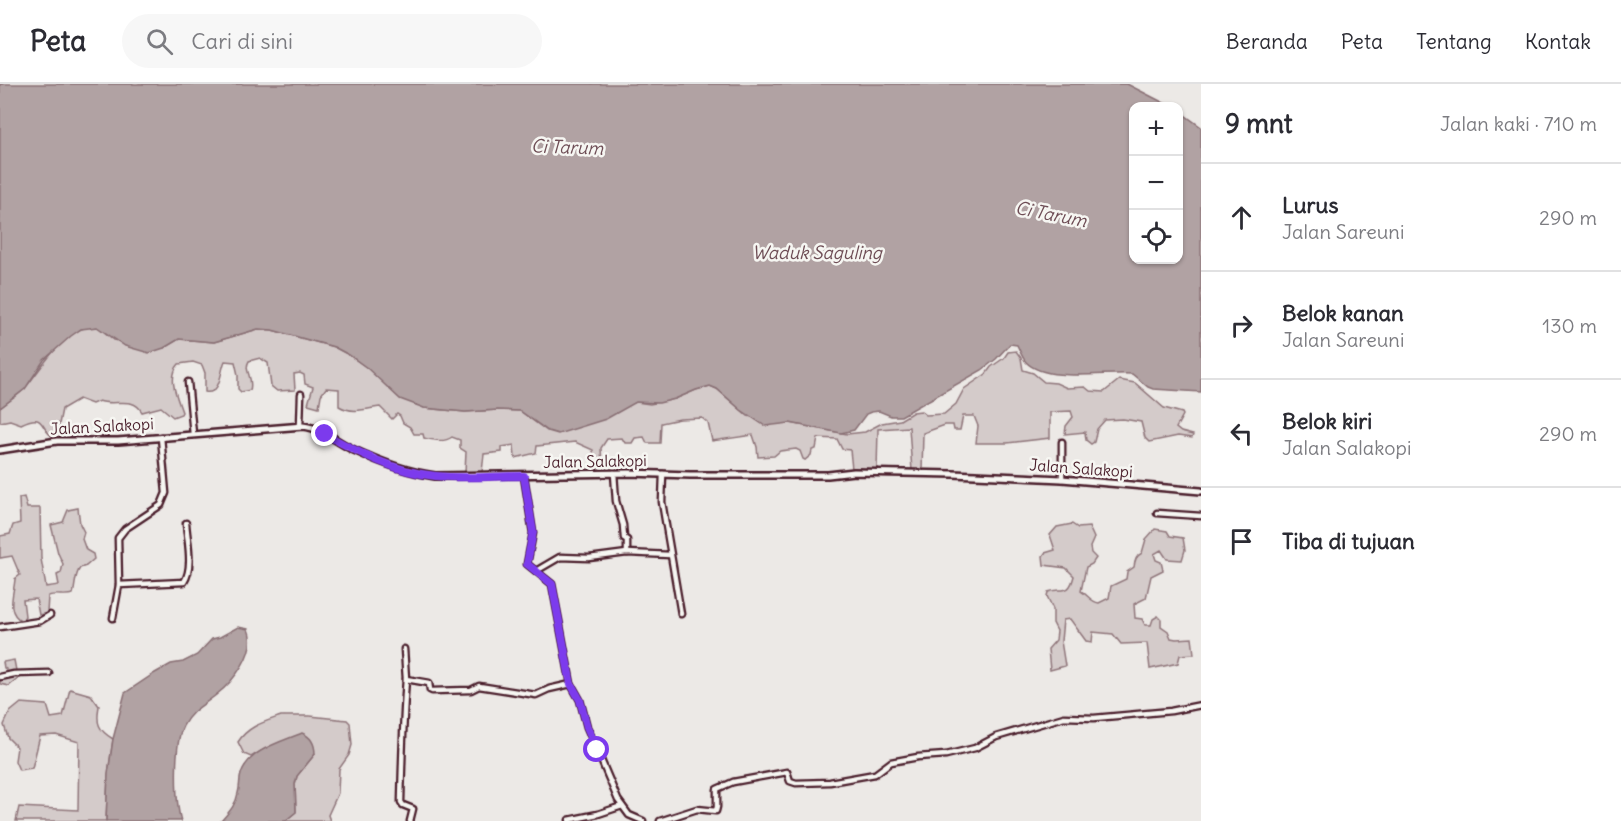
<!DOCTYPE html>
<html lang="id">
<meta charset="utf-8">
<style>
:root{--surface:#fff;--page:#f7f7f7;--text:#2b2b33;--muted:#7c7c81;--line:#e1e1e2}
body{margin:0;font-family:Delius,sans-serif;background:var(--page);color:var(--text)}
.controls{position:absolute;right:18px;top:18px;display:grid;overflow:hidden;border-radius:12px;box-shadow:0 2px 4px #0004}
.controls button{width:54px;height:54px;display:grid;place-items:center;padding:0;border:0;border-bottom:2px solid var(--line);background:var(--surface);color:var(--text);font:30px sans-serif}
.stop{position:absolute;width:18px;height:18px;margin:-14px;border:4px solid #7c3aed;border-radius:50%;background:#fff}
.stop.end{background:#7c3aed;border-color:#fff;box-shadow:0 2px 6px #0008}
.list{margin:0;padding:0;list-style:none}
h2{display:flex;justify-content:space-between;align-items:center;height:78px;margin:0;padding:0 24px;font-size:26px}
h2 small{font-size:20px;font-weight:400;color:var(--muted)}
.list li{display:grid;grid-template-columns:39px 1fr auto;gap:18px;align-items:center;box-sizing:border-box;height:108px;padding:0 24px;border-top:2px solid var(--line)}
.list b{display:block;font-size:22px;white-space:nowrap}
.list p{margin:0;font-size:20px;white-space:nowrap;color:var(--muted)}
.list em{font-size:20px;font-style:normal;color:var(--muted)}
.icon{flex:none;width:33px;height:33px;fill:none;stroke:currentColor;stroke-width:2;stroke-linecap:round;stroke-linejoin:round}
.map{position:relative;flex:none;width:1201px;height:737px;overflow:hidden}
header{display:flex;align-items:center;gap:36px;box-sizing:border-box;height:84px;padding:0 30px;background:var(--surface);border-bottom:2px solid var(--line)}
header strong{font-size:28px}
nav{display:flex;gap:33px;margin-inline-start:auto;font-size:21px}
.search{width:420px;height:54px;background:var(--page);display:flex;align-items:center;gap:15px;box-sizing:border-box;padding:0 21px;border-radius:33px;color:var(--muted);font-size:22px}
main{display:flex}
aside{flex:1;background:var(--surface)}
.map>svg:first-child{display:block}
</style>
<header>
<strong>Peta</strong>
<div class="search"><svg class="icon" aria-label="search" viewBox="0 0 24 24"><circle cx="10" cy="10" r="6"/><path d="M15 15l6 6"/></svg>Cari di sini</div>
<nav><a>Beranda</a><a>Peta</a><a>Tentang</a><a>Kontak</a></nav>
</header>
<main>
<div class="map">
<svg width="1201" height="737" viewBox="0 0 1201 737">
<rect width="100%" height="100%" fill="#ece9e6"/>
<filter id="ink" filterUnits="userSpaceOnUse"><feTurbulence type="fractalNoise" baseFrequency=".0167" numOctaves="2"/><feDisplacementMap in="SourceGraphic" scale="12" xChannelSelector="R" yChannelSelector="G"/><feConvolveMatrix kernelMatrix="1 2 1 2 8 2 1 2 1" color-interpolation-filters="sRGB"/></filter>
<g filter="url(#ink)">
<g fill="#d4cbca" stroke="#8f757a" stroke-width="1.5">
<path d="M87,243h11l16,13 50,8 15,-9 35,3 44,-13 14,1 62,17 15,8 75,53 41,4 33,-2 22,1 27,20 89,-29 14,2 25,-5 21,-9 14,-4 7,3 31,27 30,7h12l57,11 18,-2 17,-9 18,-3 13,-8 8,-1 5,4 18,-1 12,-10 8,-15 22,-15 5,-7 13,-9 4,-6 8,-1 5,7 2,12 10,3 11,9 12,1 11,5 18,-1 5,4 14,1 15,-12 16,3 29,25 18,5 1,2 -7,13 5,4 12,3 -1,3 -14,-2 -29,6 -4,-4 -4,-16 -18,-3 -18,1 -8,9 -3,13 -3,2 -5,-4 -1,-8 -20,2 1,-8 7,-9 -2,-6 -21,1v26l-43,5h-31l2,-17 -4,-10h-11l-3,14h-6l-1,-5h-8l-22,8 -1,38h-10l-3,-44 -31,2 -1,40h-25l-2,-19 -8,-1 -5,-10 -19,-1 -2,11 -4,1 -1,5 -6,5 -2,-1 -3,-8 -4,-2 -16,2 -6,5 -16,1 -1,-10 -4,-12 -41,6 -4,-18 -6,-5 -22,1 -19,4 -1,20h-13l-3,-6 -9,1 -3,5h-7l-3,-5 -15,1 -6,9 1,17h-8l-1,-15 -18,-8 -38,4 -1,7 -21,5 -1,-13 -12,2v5l-18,2 -2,18h-17l1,-20 -6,-4v-8l-8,-3c-8,6 -19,3 -28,1l-1,-4h-9l-4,-7 -7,-4 -3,-7 -3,-2 -5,5 -12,-12c-14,2 -28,7 -41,-1v-17l-13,-1 -5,7 -2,12 -11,-3 5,-17 -8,-3 -1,-9 -4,-2 -6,1 1,16 -18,1 -6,-5 -3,-23 -8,-5 -11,3c-6,10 5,16 1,29l-9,2 -3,-3v-14l-3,-13 -10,-1c-5,11 -4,34 -20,31v-19l-3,-8 -9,-3 -14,2c-12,13 -2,33 3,48l-1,2 -8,3 -12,-10 -19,5c-9,-17 -28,-5 -43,-11l-7,3 -13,-5 -17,10 -5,25 -4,3c-14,-9 -7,-25 -32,-13l-11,-4 -10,2v-14c8,-7 20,-13 26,-21 16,-20 35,-53 61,-60z"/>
<path d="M24,413l3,11h13l1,51 5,28 13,-2 -2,-10 4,-2 2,-9 -5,-11 -7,-28 12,-3 5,-12 10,-2 2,16 4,8 -2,7 4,11 7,4 1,5 -8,7 -6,2c-6,9 -4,16 -7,26 -9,3 -16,-1 -25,2l-1,17 -8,2 -3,-16 -13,1 2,16 -3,5c-17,-9 -8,-27 -7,-42l5,-4 -8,-19 -12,2v-22l10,-2 3,-9 7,-2 -1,-25z"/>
<path d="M1072,440l6,4 11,-1 5,11 -4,9 1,6 5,5 -4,6 -6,3 -5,24c7,4 10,11 18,12l10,-5 2,-12 15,-7 1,-7 7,-5c1,-7 2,-11 8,-14l4,-14 9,-10 12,2 3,5 13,2 2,12 -3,10 -15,-1 -6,-9 -7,4 2,6 5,2 2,8 -12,6 -5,22 -12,6 1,14 7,1 3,6h6l2,-6 5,-3 3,3v7l7,5 3,7 5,1 16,-1 2,16 -14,1 -2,8 -28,6 -3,-26 -26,1 -8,-10 -20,-2 -1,10 -6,-1 -16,-22 -7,1 -2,21 4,25 -15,4 -2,-21 8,-9 1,-9 -4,-8v-14l-6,-13 1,-4c15,-5 21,4 26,-16l-8,-8 -22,-3 -1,-9 2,-3 10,-3 -5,-15 7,-8z"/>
<path d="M14,576l3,16 2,2 -10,8 -9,-2v-5l6,-2v-8l-2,-1 -1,-6z"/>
<path d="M70,605l21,6 8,11c-3,17 -1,24 14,33l-5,35 -2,47h-90l3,-14 59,3 1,-68 -23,-7 -16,1 -8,32 -13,2 -4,-9 2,-14 -9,-9 -4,-13 6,-13 11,-9 26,2 4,13 12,-2z"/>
<path d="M281,632h29l37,4 3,3 2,22 -3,10 -10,14 -1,24 -10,22 2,6h-45l11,-9 -1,-28 2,-8 18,-22 -13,-20 -41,17 -10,6 -7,-3 -6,-12c10,-16 26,-20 43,-26z"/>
</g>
<g fill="#b1a2a3" stroke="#886e73" stroke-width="1.5">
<path d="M0,0h1127l43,22h-36v154h44l1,-149 22,16v265l-48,-3 -5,-2 -16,-13c-27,-2 -86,9 -106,-12 -4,-5 -6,-11 -9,-17l-7,-1 -14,15 -14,11 -81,46h-10l-12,-5 -8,1 -5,2 -12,16 -13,3 -51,-10 -25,3 -24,-16 -24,-21 -7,-3 -14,4 -21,9 -16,4 -23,-1 -30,17 -48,15 -10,-3 -28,-20 -22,-1 -33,2 -41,-4 -24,-9 -33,-31 -18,-13 -15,-8 -62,-17 -14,-1 -44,13 -35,-3 -15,9 -15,5 -24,-7 -28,-19 -16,2 -10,7 -27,24 -19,29 -25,19z"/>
<path d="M238,543l10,2c10,22 -15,53 -32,66 -12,10 -25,15 -33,31 -9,18 -8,75 -2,95h-75l2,-47 5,-35 12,-46 30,-20 16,-9 12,-2 14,-7 15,-16 8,-2z"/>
<path d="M302,649c10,4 13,11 13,21l-18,22 -2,8 1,28 -11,9h-64c8,-9 15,-16 17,-28 2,-6 1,-13 3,-19 7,-24 40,-32 61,-41z"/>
</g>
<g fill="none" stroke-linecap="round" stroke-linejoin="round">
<defs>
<g id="minor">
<path d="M188,298l5,52"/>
<path d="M300,342l1,-32"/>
<path d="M1062,358v37"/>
<path d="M614,389l2,28 7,24 1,13 3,2v13"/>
<path d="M663,390l-1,28 19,112"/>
<path d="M524,392l9,57 -6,31 25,20 19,100 9,16 7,27 31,73 11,15 14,6"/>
<path d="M1157,429l44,3"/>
<path d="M536,487l24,-14 29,1 38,-5 43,2"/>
<path d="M119,501l65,-3c10,-15 3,-42 2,-59"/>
<path d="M113,534l6,-33 -1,-47 7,-9 36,-24 5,-12 -5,-56"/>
<path d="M0,543l40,-6 10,-6"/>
<path d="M404,565l2,30 23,4 1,7 2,1 39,-1 8,-4 57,9 13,-6 22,-5"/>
<path d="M0,593l14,-3 35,-1"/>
<path d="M406,595c-3,41 -4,81 -5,123l2,3 10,4 -3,12"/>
<path d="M569,736l29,-6 24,-8"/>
<path d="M660,737l37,-12 19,2 1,-4v-18l16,-7 54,-10 3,9 6,2 34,-1 45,-8 16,-12 27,-5 28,-2 29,-7 21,-11 68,-20 30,1 77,-7 30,-6"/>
</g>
<path id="tertiary" d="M0,366l57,-9h61l185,-15c19,2 34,16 51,24 26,12 53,22 81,26l194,-3 61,2h138l26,-3 99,2 109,5 139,12"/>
</defs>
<use href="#minor" stroke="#4a1f2b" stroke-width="9"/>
<use href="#tertiary" stroke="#4a1f2b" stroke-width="10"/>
<use href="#minor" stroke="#f6f6f2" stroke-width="4.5"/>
<use href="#tertiary" stroke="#f6f6f2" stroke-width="5"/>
</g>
</g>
<g fill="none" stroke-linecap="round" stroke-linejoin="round" filter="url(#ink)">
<path stroke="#7c3aed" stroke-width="8" d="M325,350c34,19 72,39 111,42 29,3 59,0 88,0l9,56 -6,32 25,20 19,100 9,16 7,27 10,23"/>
</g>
<g text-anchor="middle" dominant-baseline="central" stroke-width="5" stroke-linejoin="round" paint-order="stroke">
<g font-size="16" fill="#4a1f2b" stroke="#f6f6f2">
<text transform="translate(102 342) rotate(-3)">Jalan Salakopi</text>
<text transform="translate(595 377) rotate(-1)">Jalan Salakopi</text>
<text transform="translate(1081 384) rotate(4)">Jalan Salakopi</text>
</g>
<g font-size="18" font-style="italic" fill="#6e4d55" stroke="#f6f6f2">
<text transform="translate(567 63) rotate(2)">Ci Tarum</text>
<text transform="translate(1051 130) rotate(11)">Ci Tarum</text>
<text x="817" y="168">Waduk Saguling</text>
</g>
</g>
</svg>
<div class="controls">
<button>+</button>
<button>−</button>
<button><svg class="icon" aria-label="locate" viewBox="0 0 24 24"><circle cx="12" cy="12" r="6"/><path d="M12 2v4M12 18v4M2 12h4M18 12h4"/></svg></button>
</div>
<div class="stop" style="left:597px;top:666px"></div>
<div class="stop end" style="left:325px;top:350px"></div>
</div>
<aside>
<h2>9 mnt<small>Jalan kaki · 710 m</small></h2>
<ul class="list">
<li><svg class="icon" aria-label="ahead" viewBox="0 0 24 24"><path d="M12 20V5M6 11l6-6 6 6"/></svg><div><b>Lurus</b><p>Jalan Sareuni</p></div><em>290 m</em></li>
<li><svg class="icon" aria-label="right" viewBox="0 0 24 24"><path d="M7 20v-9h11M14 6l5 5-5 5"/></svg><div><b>Belok kanan</b><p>Jalan Sareuni</p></div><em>130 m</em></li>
<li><svg class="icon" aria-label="left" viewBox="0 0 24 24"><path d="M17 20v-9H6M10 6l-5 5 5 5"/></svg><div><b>Belok kiri</b><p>Jalan Salakopi</p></div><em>290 m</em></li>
<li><svg class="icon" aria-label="arrive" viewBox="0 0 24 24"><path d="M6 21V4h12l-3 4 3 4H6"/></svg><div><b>Tiba di tujuan</b></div></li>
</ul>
</aside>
</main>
